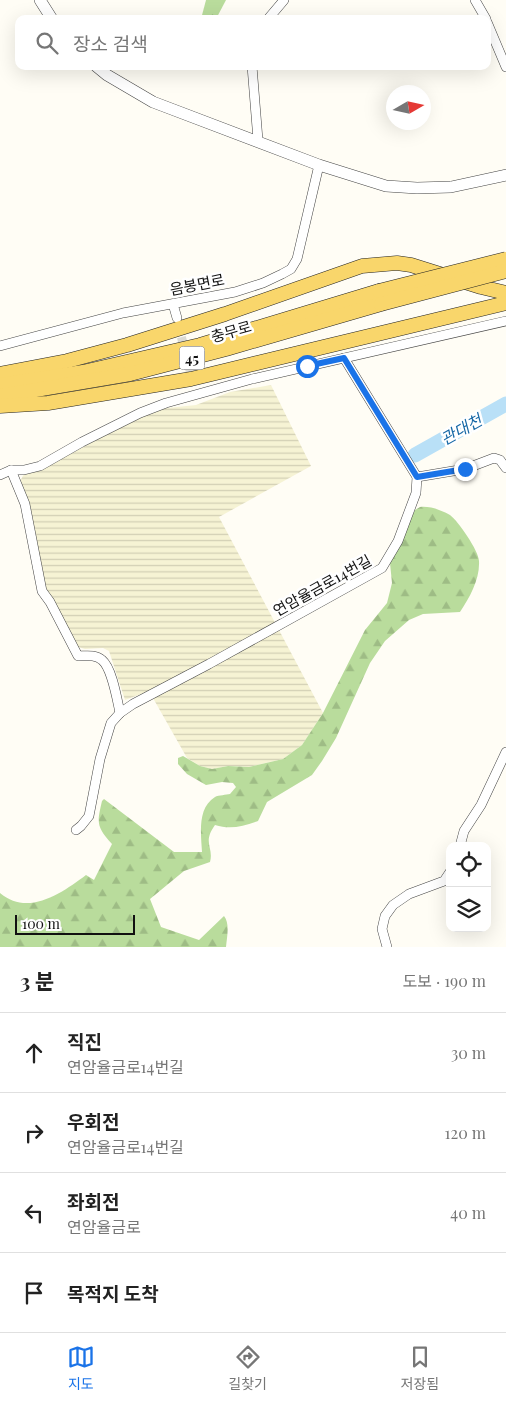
<!DOCTYPE html>
<html lang="ko">
<meta charset="utf-8">
<style>
:root{--surface:#fff;--page:#f2f2f2;--text:#222;--muted:#767676;--line:#e0e0e0;--accent:#1a73e8}
body{margin:0;font-family:"Playfair Display","Noto Sans KR",serif;background:var(--page);color:var(--text)}
.controls{position:absolute;right:15px;bottom:15px;display:grid;overflow:hidden;border-radius:10px;box-shadow:0 5px 20px #0002}
.controls button{width:45px;height:45px;display:grid;place-items:center;padding:0;border:0;border-bottom:1px solid var(--line);background:var(--surface);color:var(--text);font:25px sans-serif}
.compass{position:absolute;left:386px;top:85px;width:45px;height:45px;border-radius:50%;background:var(--surface);box-shadow:0 5px 20px #0002;rotate:81deg}
.scale{position:absolute;left:15px;bottom:12px;width:120px;box-sizing:border-box;padding-left:5px;border:2px solid #111;border-top:0;font-size:14px;line-height:18px;white-space:nowrap;color:#111;-webkit-text-stroke:4px #fff;paint-order:stroke}
.stop{position:absolute;width:15px;height:15px;margin:-11px;border:4px solid #1a73e8;border-radius:50%;background:#fff}
.stop.end{background:#1a73e8;border-color:#fff;box-shadow:0 1px 5px #0008}
.list{margin:0;padding:0;list-style:none}
h2{display:flex;justify-content:space-between;align-items:center;height:65px;margin:0;padding:0 20px;font-size:21px}
h2 small{font-size:16px;font-weight:400;color:var(--muted)}
.list li{display:grid;grid-template-columns:32px 1fr auto;gap:15px;align-items:center;box-sizing:border-box;height:80px;padding:0 20px;border-top:1px solid var(--line)}
.list b{display:block;font-size:19px;white-space:nowrap}
.list p{margin:0;font-size:16px;white-space:nowrap;color:var(--muted)}
.list em{font-size:16px;font-style:normal;color:var(--muted)}
.icon{flex:none;width:28px;height:28px;fill:none;stroke:currentColor;stroke-width:2;stroke-linecap:round;stroke-linejoin:round}
.map{position:relative;flex:none;width:506px;height:947px;overflow:hidden}
.search{position:absolute;background:var(--surface);box-shadow:0 5px 20px #0002;left:15px;right:15px;top:15px;height:55px;display:flex;align-items:center;gap:12px;box-sizing:border-box;padding:0 18px;border-radius:10px;color:var(--muted);font-size:19px}
.sheet{height:385px;background:var(--surface)}
nav{display:flex;justify-content:space-around;align-items:center;box-sizing:border-box;height:70px;border-top:1px solid var(--line);background:var(--surface);font-size:14px;color:var(--muted)}
nav a{display:grid;justify-items:center;gap:2px}
nav .on{color:var(--accent)}
.map>svg:first-child{display:block}
</style>
<div class="map">
<svg width="506" height="947" viewBox="0 0 506 947">
<defs>
<pattern id="farmland-rules" width="6" height="5" patternUnits="userSpaceOnUse" patternTransform="scale(1.25)"><rect width="6" height="5" fill="#f6f3d4"/><path d="M0 2.5h6" fill="none" stroke="#d2cfb5"/></pattern>
<pattern id="forest-firs" width="22" height="20" patternUnits="userSpaceOnUse" patternTransform="scale(1.25)"><rect width="22" height="20" fill="#b9dc9c"/><path d="M5 1l3.5 6h-7zM16 11l3.5 6h-7z" fill="#9ebc85"/></pattern>
</defs>
<rect width="100%" height="100%" fill="#fffdf5"/>
<path fill="url(#farmland-rules)" d="M271,385l40,81 -92,51 104,196 -21,32 -19,14 -34,8 -21,-1 -16,3 -12,-3 -13,-8 -38,-67 -24,9 -16,-49 -6,-3 -18,1 -7,-2 -32,-55 -27,-109 5,-9 9,-2 17,-7 76,-41 32,-15 38,-4 34,-13z"/>
<g fill="url(#forest-firs)">
<path d="M206,0h20l-10,19h-15z"/>
<path d="M420,507c10,-1 21,3 30,8 8,6 29,36 29,46 1,18 -9,36 -19,51l-37,2 -14,6 -24,21 -15,22 -34,75 -14,23 -10,14 -45,27 -9,19c-15,5 -27,9 -43,4 -13,18 -1,22 -5,37l-26,9 -34,28 11,28 38,13 25,-24c6,7 3,21 2,31h-226v-54c28,24 62,0 86,-18l8,5 18,-36c-16,-18 -15,-21 -10,-43l2,-2 70,53h28c-1,-18 -5,-44 13,-55 4,-2 11,-2 15,-3l6,-7 -3,-4 -11,-1 -16,3 -19,-11 -9,-10v-6l5,-2 17,10 12,3 16,-3 21,1 34,-8 19,-14 21,-32 42,-83 22,-27 5,-20 -2,-20 25,-53z"/>
</g>
<g fill="none" stroke-linecap="round" stroke-linejoin="round">
<path stroke="#b9e0f7" stroke-width="15" d="M415,455l91,-51"/>
<path stroke="#dbdad3" stroke-width="9" stroke-dasharray="9 4.5" stroke-linecap="butt" d="M178,324l15,58"/>
<defs>
<g id="minor">
<path d="M475,0l11,19"/>
<path d="M268,19l16,-19"/>
<path d="M487,22l19,45"/>
<path d="M252,66l6,74"/>
<path d="M173,304l4,14"/>
<path d="M0,346l123,-33 112,-21 28,-9 19,-9 9,-5 6,-10 22,-94"/>
<path d="M11,470l14,34 17,87 8,11 28,54c8,0 17,-2 24,4 10,8 15,39 18,53"/>
<path d="M0,475l11,-5h13l16,-4 42,-24 58,-29 26,-10 86,-24 254,-58"/>
<path d="M417,477l48,-8 29,-11 6,2 6,8"/>
<path d="M76,830l5,-4 8,-10 11,-57 11,-36 9,-10 13,-9 76,-40 173,-96 16,-27 18,-48 1,-16 -73,-119"/>
<path d="M460,846l4,-15 17,-26 25,-53"/>
<path d="M387,947l-5,-18 3,-13 8,-11 16,-11 35,-13 6,-9"/>
</g>
<g id="tertiary">
<path d="M40,0l12,19"/>
<path d="M96,66l11,9 46,27 166,63 67,21 31,2 34,-1 55,-12"/>
</g>
<g id="primary">
<path d="M0,374l67,-13 60,-16 98,-31 137,-48 35,-3 14,2 70,22 25,6"/>
<path d="M0,385l83,-13 117,-27 179,-54"/>
<path d="M0,396l130,-22 96,-25 155,-45"/>
<path d="M0,406l48,-3 143,-24 315,-76"/>
</g>
</defs>
<use href="#minor" stroke="#444" stroke-width="10"/>
<use href="#tertiary" stroke="#444" stroke-width="12"/>
<use href="#primary" stroke="#222" stroke-width="15"/>
<use href="#minor" stroke="#fff" stroke-width="9"/>
<use href="#tertiary" stroke="#fff" stroke-width="11"/>
<use href="#primary" stroke="#f9d66b" stroke-width="14"/>
<defs>
<g id="primary-bridge">
<path d="M379,291l127,-32"/>
<path d="M381,304l125,-33"/>
</g>
</defs>
<use href="#primary-bridge" stroke="#222" stroke-width="15" stroke-linecap="butt"/>
<use href="#primary-bridge" stroke="#f9d66b" stroke-width="14"/>
</g>
<g fill="none" stroke-linecap="round" stroke-linejoin="round">
<path stroke="#1a73e8" stroke-width="6" d="M307,366l37,-8 73,119 48,-8"/>
</g>
<g text-anchor="middle" dominant-baseline="central" stroke-width="5" stroke-linejoin="round" paint-order="stroke">
<rect fill="#fff" stroke="#585858" stroke-width="1" x="179.5" y="346.5" width="25" height="23" rx="4"/>
<g font-size="14" font-weight="bold" fill="#111">
<text x="192" y="358">45</text>
</g>
<g font-size="15" fill="#111" stroke="#fff">
<text transform="translate(197 284) rotate(-11)">음봉면로</text>
<text transform="translate(231 331) rotate(-16)">충무로</text>
<text transform="translate(322 585) rotate(-29)">연암율금로14번길</text>
</g>
<g font-size="16" font-style="italic" fill="#1768a6" stroke="#fff">
<text transform="translate(461 429) rotate(-29)">관대천</text>
</g>
</g>
</svg>
<div class="controls">
<button><svg class="icon" aria-label="locate" viewBox="0 0 24 24"><circle cx="12" cy="12" r="6"/><path d="M12 2v4M12 18v4M2 12h4M18 12h4"/></svg></button>
<button><svg class="icon" aria-label="layers" viewBox="0 0 24 24"><path d="M12 4l9 5-9 5-9-5zM3 14l9 5 9-5"/></svg></button>
</div>
<svg class="compass" viewBox="-18 -18 36 36"><path d="M0-13l5 13h-10z" fill="#e53935"/><path d="M0 13l5-13h-10z" fill="#767676"/></svg>
<div class="scale">100 m</div>
<div class="stop" style="left:307px;top:366px"></div>
<div class="stop end" style="left:465px;top:469px"></div>
<div class="search"><svg class="icon" aria-label="search" viewBox="0 0 24 24"><circle cx="10" cy="10" r="6"/><path d="M15 15l6 6"/></svg>장소 검색</div>
</div>
<section class="sheet">
<h2>3 분<small>도보 · 190 m</small></h2>
<ul class="list">
<li><svg class="icon" aria-label="ahead" viewBox="0 0 24 24"><path d="M12 20V5M6 11l6-6 6 6"/></svg><div><b>직진</b><p>연암율금로14번길</p></div><em>30 m</em></li>
<li><svg class="icon" aria-label="right" viewBox="0 0 24 24"><path d="M7 20v-9h11M14 6l5 5-5 5"/></svg><div><b>우회전</b><p>연암율금로14번길</p></div><em>120 m</em></li>
<li><svg class="icon" aria-label="left" viewBox="0 0 24 24"><path d="M17 20v-9H6M10 6l-5 5 5 5"/></svg><div><b>좌회전</b><p>연암율금로</p></div><em>40 m</em></li>
<li><svg class="icon" aria-label="arrive" viewBox="0 0 24 24"><path d="M6 21V4h12l-3 4 3 4H6"/></svg><div><b>목적지 도착</b></div></li>
</ul>
</section>
<nav>
<a class="on"><svg class="icon" aria-label="map" viewBox="0 0 24 24"><path d="M3 6l6-2 6 2 6-2v14l-6 2-6-2-6 2zM9 4v14M15 6v14"/></svg>지도</a>
<a><svg class="icon" aria-label="directions" viewBox="0 0 24 24"><path d="M12 3l9 9-9 9-9-9zM9 14v-3h6M13 9l2 2-2 2"/></svg>길찾기</a>
<a><svg class="icon" aria-label="saved" viewBox="0 0 24 24"><path d="M7 4h10v16l-5-4-5 4z"/></svg>저장됨</a>
</nav>
